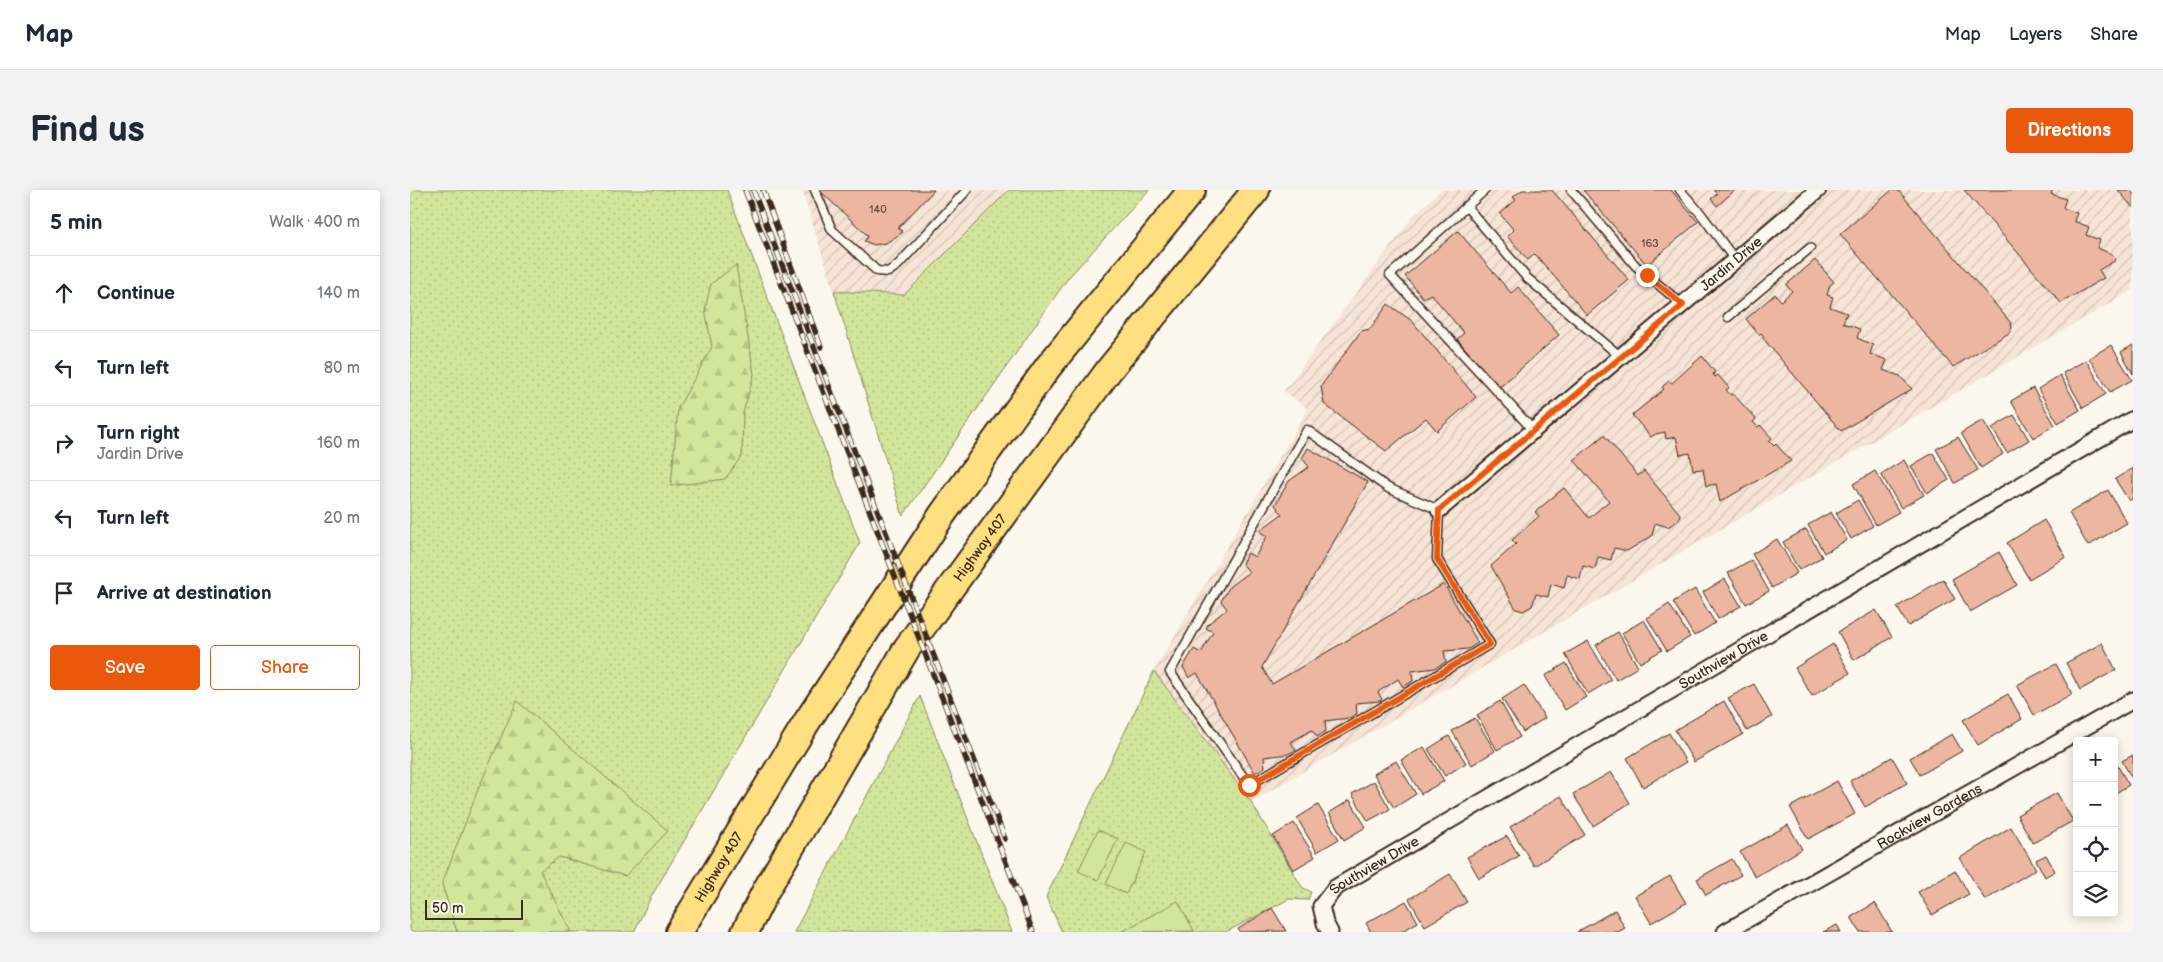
<!DOCTYPE html>
<meta charset="utf-8">
<style>
:root{--surface:#fff;--page:#f2f2f3;--text:#1f2937;--muted:#747a83;--line:#e0e1e3;--accent:#ea580c}
body{margin:0;font-family:"Balsamiq Sans",sans-serif;background:var(--page);color:var(--text)}
.controls{position:absolute;right:15px;bottom:15px;display:grid;overflow:hidden;border-radius:5px;box-shadow:0 2px 12px #0003}
.controls button{width:45px;height:45px;display:grid;place-items:center;padding:0;border:0;border-bottom:1px solid var(--line);background:var(--surface);color:var(--text);font:25px sans-serif}
.scale{position:absolute;left:15px;bottom:12px;width:98px;box-sizing:border-box;padding-left:5px;border:2px solid #3b2a1e;border-top:0;font-size:14px;line-height:18px;white-space:nowrap;color:#3b2a1e;-webkit-text-stroke:4px #fbf7ec;paint-order:stroke}
.stop{position:absolute;width:15px;height:15px;margin:-11px;border:4px solid #ea580c;border-radius:50%;background:#fff}
.stop.end{background:#ea580c;border-color:#fff;box-shadow:0 1px 5px #0008}
.list{margin:0;padding:0;list-style:none}
h2{display:flex;justify-content:space-between;align-items:center;height:65px;margin:0;padding:0 20px;font-size:21px}
h2 small{font-size:16px;font-weight:400;color:var(--muted)}
.list li{display:grid;grid-template-columns:32px 1fr auto;gap:15px;align-items:center;box-sizing:border-box;height:75px;padding:0 20px;border-top:1px solid var(--line)}
.list b{display:block;font-size:19px;white-space:nowrap}
.list p{margin:0;font-size:16px;white-space:nowrap;color:var(--muted)}
.list em{font-size:16px;font-style:normal;color:var(--muted)}
.actions{display:flex;gap:10px;padding:15px 20px}
.actions a{flex:1;padding:11px 0;border:1px solid var(--accent);border-radius:5px;text-align:center;font-size:18px;color:var(--accent)}
.actions .main{background:var(--accent);color:#fff}
.icon{flex:none;width:28px;height:28px;fill:none;stroke:currentColor;stroke-width:2;stroke-linecap:round;stroke-linejoin:round}
.map{position:relative;flex:none;width:1723px;height:742px;overflow:hidden;border-radius:5px}
header{display:flex;align-items:center;gap:30px;box-sizing:border-box;height:70px;padding:0 25px;background:var(--surface);border-bottom:1px solid var(--line)}
header strong{font-size:24px}
nav{display:flex;gap:28px;margin-inline-start:auto;font-size:18px}
.intro{display:flex;align-items:center;justify-content:space-between;box-sizing:border-box;height:120px;padding:0 30px}
h1{margin:0;font-size:35px}
.button{padding:12px 22px;border-radius:5px;background:var(--accent);color:#fff;font-size:18px;font-weight:700}
main{display:flex;gap:30px;padding:0 30px}
aside{flex:1;background:var(--surface);border-radius:5px;box-shadow:0 2px 12px #0003}
.map>svg:first-child{display:block}
</style>
<header>
<strong>Map</strong>
<nav><a>Map</a><a>Layers</a><a>Share</a></nav>
</header>
<div class="intro"><h1>Find us</h1><a class="button">Directions</a></div>
<main>
<aside>
<h2>5 min<small>Walk · 400 m</small></h2>
<ul class="list">
<li><svg class="icon" aria-label="ahead" viewBox="0 0 24 24"><path d="M12 20V5M6 11l6-6 6 6"/></svg><div><b>Continue</b></div><em>140 m</em></li>
<li><svg class="icon" aria-label="left" viewBox="0 0 24 24"><path d="M17 20v-9H6M10 6l-5 5 5 5"/></svg><div><b>Turn left</b></div><em>80 m</em></li>
<li><svg class="icon" aria-label="right" viewBox="0 0 24 24"><path d="M7 20v-9h11M14 6l5 5-5 5"/></svg><div><b>Turn right</b><p>Jardin Drive</p></div><em>160 m</em></li>
<li><svg class="icon" aria-label="left" viewBox="0 0 24 24"><path d="M17 20v-9H6M10 6l-5 5 5 5"/></svg><div><b>Turn left</b></div><em>20 m</em></li>
<li><svg class="icon" aria-label="arrive" viewBox="0 0 24 24"><path d="M6 21V4h12l-3 4 3 4H6"/></svg><div><b>Arrive at destination</b></div></li>
</ul>
<div class="actions"><a class="main">Save</a><a>Share</a></div>
</aside>
<div class="map">
<svg width="1723" height="742" viewBox="0 0 1723 742">
<defs>
<pattern id="industrial-furrows" width="10" height="10" patternUnits="userSpaceOnUse" patternTransform="scale(1.25)"><rect width="10" height="10" fill="#f6e4d6"/><path d="M-1 1l2-2M0 10L10 0M9 11l2-2" fill="none" stroke="#d4c4b7"/></pattern>
<pattern id="grass-dots" width="8" height="8" patternUnits="userSpaceOnUse" patternTransform="scale(1.25)"><rect width="8" height="8" fill="#d2e69b"/><path d="M2 2h.1M6 6h.1" fill="none" stroke="#b5c585" stroke-width="1.8" stroke-linecap="round"/></pattern>
<pattern id="forest-firs" width="22" height="20" patternUnits="userSpaceOnUse" patternTransform="scale(1.25)"><rect width="22" height="20" fill="#d2e69b"/><path d="M5 1l3.5 6h-7zM16 11l3.5 6h-7z" fill="#b5c585"/></pattern>
</defs>
<rect width="100%" height="100%" fill="#fbf7ec"/>
<filter id="ink" filterUnits="userSpaceOnUse"><feTurbulence type="fractalNoise" baseFrequency=".02" numOctaves="2"/><feDisplacementMap in="SourceGraphic" scale="10" xChannelSelector="R" yChannelSelector="G"/><feConvolveMatrix kernelMatrix="1 2 1 2 8 2 1 2 1" color-interpolation-filters="sRGB"/></filter>
<g filter="url(#ink)">
<g fill="url(#industrial-furrows)">
<path d="M392,0h207l-105,105 -70,-4z"/>
<path d="M1031,0h692v100l-882,512 -97,-131 154,-262 -24,-18 129,-175z"/>
</g>
<g fill="url(#grass-dots)" stroke="#86885c">
<path d="M0,0h317l133,353 -209,354 -17,35h-224z"/>
<path d="M599,0h140l-81,88 -165,238 -69,-225 70,4z"/>
<path d="M744,481l97,131 51,85 9,5 -3,8 -19,-1 -63,33h-164l-16,-35z"/>
<path d="M510,506l92,236h-218z"/>
</g>
<g fill="url(#forest-firs)" stroke="#86885c">
<path d="M326,75l18,109 -11,39 -1,43 -17,23 -54,7 7,-78 34,-61 -7,-38 6,-25z"/>
<path d="M107,511l151,130 -43,45 -66,-19 -19,14 31,61h-114l-15,-48 37,-97z"/>
</g>
<g fill="#d2e69b" stroke="#86885c">
<path d="M688,640l20,9 -20,41 -20,-9z"/>
<path d="M716,653l20,9 -20,42 -20,-10z"/>
<path d="M768,711l16,30 -73,1z"/>
</g>
<g fill="#ecb6a1" stroke="#3b2a1e">
<path d="M409,0h115l-36,38 5,4 -17,11 -12,2 -10,-4 4,-5z"/>
<path d="M1112,0h30l77,90 -42,35 -52,-61 -7,6 -21,-24 7,-6 -14,-16 16,-14 -3,-3z"/>
<path d="M1173,0h88l27,32 -51,43z"/>
<path d="M1303,0h22l-18,16 -6,-7 6,-5z"/>
<path d="M1482,0h6l113,133 1,5 -3,5 -56,34 -113,-133z"/>
<path d="M1554,0h89l-2,4 15,5 -3,9 14,5 -3,8 15,6 -3,8 14,5 -3,8 15,6 4,6 -17,10 5,8 -43,25z"/>
<path d="M1708,0h15v18z"/>
<path d="M1048,41l53,62 7,-6 41,48 -58,51 -3,1 -41,-48 7,-6 -33,-39 -8,4 -18,-22z"/>
<path d="M1405,70l19,22 -4,3 -3,10 6,2 -3,10 17,6 -4,10 17,6 -3,9 16,7 -3,9 17,6 -4,10 17,6 12,13 -71,42 -79,-94 2,-1 -3,-3 -2,2 -13,-16 29,-25 6,7 11,-10 -6,-6z"/>
<path d="M978,114l24,17 64,76 -39,34 -11,-13 -40,33 -62,-47 -3,-18 40,-55 9,-2z"/>
<path d="M1701,155l21,35 -22,12 -21,-34z"/>
<path d="M1723,155v29l-12,-22z"/>
<path d="M1292,166l13,16 -2,2 2,3 3,-2 11,13 -3,2 5,5 2,-1 23,25 -3,3 5,5 2,-2 12,13 -3,3 5,5 2,-2 15,17 -71,41 -4,-18 -10,2 -3,-17 -10,1 -3,-17 -10,2 -4,-18 -10,2 -1,-7 -9,2 -5,3 -19,-22 30,-24 2,-2 -2,-2 7,-6 3,2z"/>
<path d="M1676,170l20,34 -23,14 -20,-35z"/>
<path d="M1650,185l20,35 -22,13 -20,-34z"/>
<path d="M1623,198l22,37 -22,13 -22,-37z"/>
<path d="M1604,225l15,25 -22,13 -15,-25z"/>
<path d="M1573,230l20,34 -22,14 -20,-35z"/>
<path d="M1194,245l34,41 6,-5 36,43 -1,6 -11,7 -13,-4 -3,13 -25,15 -13,-3 -3,12 -13,-3 -3,12 -12,-3 -3,13 -13,-4 -3,13 -13,-4 -3,13 -12,-3 -4,12 -9,5 -7,-2 -25,-43 25,-22 -4,-4 27,-24 -4,-4 29,-24 25,30 20,-17 -35,-41z"/>
<path d="M1548,247l20,33 -23,13 -19,-34z"/>
<path d="M898,258l60,34 -106,185 10,17 172,-100 34,59 -10,6 -24,2 2,11 -11,6 -23,3 1,10 -10,6 -5,-8 -20,13 4,7 -2,2 -24,2 1,11 -8,4 -24,3 1,10 -9,6 -5,-7 -21,12 5,8 -8,4 -24,3 1,10 -10,6 -58,-100 -8,5 -6,-11 11,-18 7,4 12,-21 -7,-4 2,-4 19,-15 -6,-8 9,-15 19,-14 -7,-9 6,-10 7,4 12,-21 -7,-4 3,-4 19,-14 -7,-9 14,-24 20,-14 -7,-9z"/>
<path d="M1523,263l16,27 -22,13 -16,-27z"/>
<path d="M1494,270l20,35 -23,13 -20,-34z"/>
<path d="M1723,278v30l-4,3 -14,-22z"/>
<path d="M1465,281l24,41 -23,13 -23,-41z"/>
<path d="M1698,300l19,33 -39,23 -19,-33z"/>
<path d="M1448,310l15,26 -22,13 -15,-26z"/>
<path d="M1421,322l16,28 -23,13 -16,-28z"/>
<path d="M1634,330l22,37 -37,22 -22,-36z"/>
<path d="M1396,339l16,28 -23,13 -16,-28z"/>
<path d="M1367,349l20,34 -25,15 -20,-34z"/>
<path d="M1589,362l18,33 -47,27 -18,-33z"/>
<path d="M1341,370l18,31 -23,13 -18,-31z"/>
<path d="M1315,389l16,27 -23,13 -15,-27z"/>
<path d="M1533,389l12,20 -47,27 -11,-19z"/>
<path d="M1285,399l20,34 -21,13 -21,-34z"/>
<path d="M1259,414l21,33 -23,14 -20,-33z"/>
<path d="M1466,420l16,27 -38,23 -16,-28z"/>
<path d="M1234,430l18,30 -22,13 -18,-30z"/>
<path d="M1208,442l20,35 -22,13 -20,-35z"/>
<path d="M1178,451l23,39 -23,14 -23,-40z"/>
<path d="M1692,453l14,27 -36,20 -14,-27z"/>
<path d="M1423,454l17,29 -38,23 -17,-28z"/>
<path d="M1156,473l20,34 -21,13 -20,-34z"/>
<path d="M1646,474l16,30 -38,21 -17,-30z"/>
<path d="M1344,494l18,33 -25,14 -19,-33z"/>
<path d="M1114,495l21,33 -22,14 -21,-33z"/>
<path d="M1598,504l14,25 -44,26 -15,-25z"/>
<path d="M1090,511l20,36 -23,13 -20,-35z"/>
<path d="M1314,511l19,33 -49,28 -19,-32z"/>
<path d="M1065,528l20,33 -23,14 -20,-34z"/>
<path d="M1259,543l17,29 -43,25 -16,-29z"/>
<path d="M1542,544l10,17 -42,24 -10,-17z"/>
<path d="M1039,546l17,27 -21,13 -17,-27z"/>
<path d="M1014,557l20,34 -23,13 -20,-34z"/>
<path d="M1723,565v25l-11,-19z"/>
<path d="M1482,567l15,26 -42,24 -15,-26z"/>
<path d="M986,571l20,33 -22,14 -20,-34z"/>
<path d="M1707,575l12,20 -15,9v-27z"/>
<path d="M1201,582l19,31 -37,23 -20,-32z"/>
<path d="M964,591l16,28 -22,12 -16,-27z"/>
<path d="M1427,591l18,33 -47,25 -18,-32z"/>
<path d="M1647,603l16,28 -40,22 -16,-28z"/>
<path d="M1151,606l24,39 -51,31 -24,-39z"/>
<path d="M940,610l16,27 -22,13 -15,-27z"/>
<path d="M908,615l21,34 -22,13 -20,-34z"/>
<path d="M884,633l21,34 -22,13 -20,-34z"/>
<path d="M1378,635l14,24 -47,28 -15,-25z"/>
<path d="M1601,637l25,42 -51,31 -25,-42z"/>
<path d="M1097,646l12,20 -40,22 -12,-21z"/>
<path d="M1636,665l9,16 -10,6 -9,-17z"/>
<path d="M1322,669l9,16 -35,20 -9,-16z"/>
<path d="M1545,680l14,24 -37,21 -14,-23z"/>
<path d="M1040,684l17,28 -42,24 -16,-27z"/>
<path d="M1260,686l16,27 -35,20 -16,-27z"/>
<path d="M996,711l12,21 -17,10h-30l-5,-9z"/>
<path d="M1465,713l17,29h-32l-9,-15z"/>
<path d="M862,718l14,23 -46,1 -2,-3z"/>
<path d="M1205,720l10,18 -7,4h-41z"/>
<path d="M1427,735l4,7h-18z"/>
</g>
<g fill="none" stroke-linecap="round" stroke-linejoin="round">
<defs>
<g id="service">
<path d="M405,0l17,40 45,41 11,1 10,-7 69,-75"/>
<path d="M1075,0l-95,85 144,156"/>
<path d="M1161,0l65,76 47,39"/>
<path d="M1270,0l21,24 34,46"/>
<path d="M1056,16l61,72 94,79"/>
<path d="M1318,127l82,-69"/>
<path d="M897,240l81,58 51,22 -2,49 53,85 -241,141 -79,-113z"/>
</g>
<g id="minor">
<path id="s1" d="M1029,320l379,-320"/>
<path id="s2" d="M920,742l-5,-9 -4,-17 14,-18 798,-469"/>
<path id="s3" d="M1315,742l408,-232"/>
</g>
<g id="motorway">
<path id="s4" d="M269,742l129,-212 134,-205 106,-148 144,-177"/>
<path id="s5" d="M335,742l21,-42 141,-242 202,-278 147,-180"/>
</g>
</defs>
<use href="#service" stroke="#3b2a1e" stroke-width="11"/>
<use href="#minor" stroke="#3b2a1e" stroke-width="19"/>
<use href="#motorway" stroke="#3b2a1e" stroke-width="30"/>
<use href="#service" stroke="#fbf7ec" stroke-width="8"/>
<use href="#minor" stroke="#fbf7ec" stroke-width="15"/>
<use href="#motorway" stroke="#fedf80" stroke-width="26"/>
<defs>
<g id="rail">
<path d="M335,0l288,742"/>
<path d="M343,0l252,649"/>
<path d="M353,0l58,157"/>
</g>
</defs>
<use href="#rail" stroke="#3b2a1e" stroke-width="5.5"/>
<use href="#rail" stroke="#fbf7ec" stroke-width="4" stroke-dasharray="11" stroke-linecap="butt"/>
</g>
</g>
<g fill="none" stroke-linecap="round" stroke-linejoin="round" filter="url(#ink)">
<path stroke="#ea580c" stroke-width="6" d="M839,595l241,-141 -53,-85 2,-49 244,-205 -36,-30"/>
</g>
<g text-anchor="middle" dominant-baseline="central" stroke-width="4" stroke-linejoin="round" paint-order="stroke">
<g font-size="11" fill="#674d3f">
<text x="468" y="19">140</text>
<text x="1240" y="53">163</text>
</g>
<g font-size="14" fill="#3b2a1e" stroke="#fbf7ec">
<text stroke="none"><textPath href="#s1" startOffset="382">Jardin Drive</textPath></text>
<text stroke="none"><textPath href="#s5" startOffset="451">Highway 407</textPath></text>
<text stroke="none"><textPath href="#s2" startOffset="501">Southview Drive</textPath></text>
<text stroke="none"><textPath href="#s3" startOffset="235">Rockview Gardens</textPath></text>
<text stroke="none"><textPath href="#s4" startOffset="76">Highway 407</textPath></text>
<text stroke="none"><textPath href="#s2" startOffset="96">Southview Drive</textPath></text>
</g>
</g>
</svg>
<div class="controls">
<button>+</button>
<button>−</button>
<button><svg class="icon" aria-label="locate" viewBox="0 0 24 24"><circle cx="12" cy="12" r="6"/><path d="M12 2v4M12 18v4M2 12h4M18 12h4"/></svg></button>
<button><svg class="icon" aria-label="layers" viewBox="0 0 24 24"><path d="M12 4l9 5-9 5-9-5zM3 14l9 5 9-5"/></svg></button>
</div>
<div class="scale">50 m</div>
<div class="stop" style="left:839px;top:595px"></div>
<div class="stop end" style="left:1237px;top:85px"></div>
</div>
</main>
